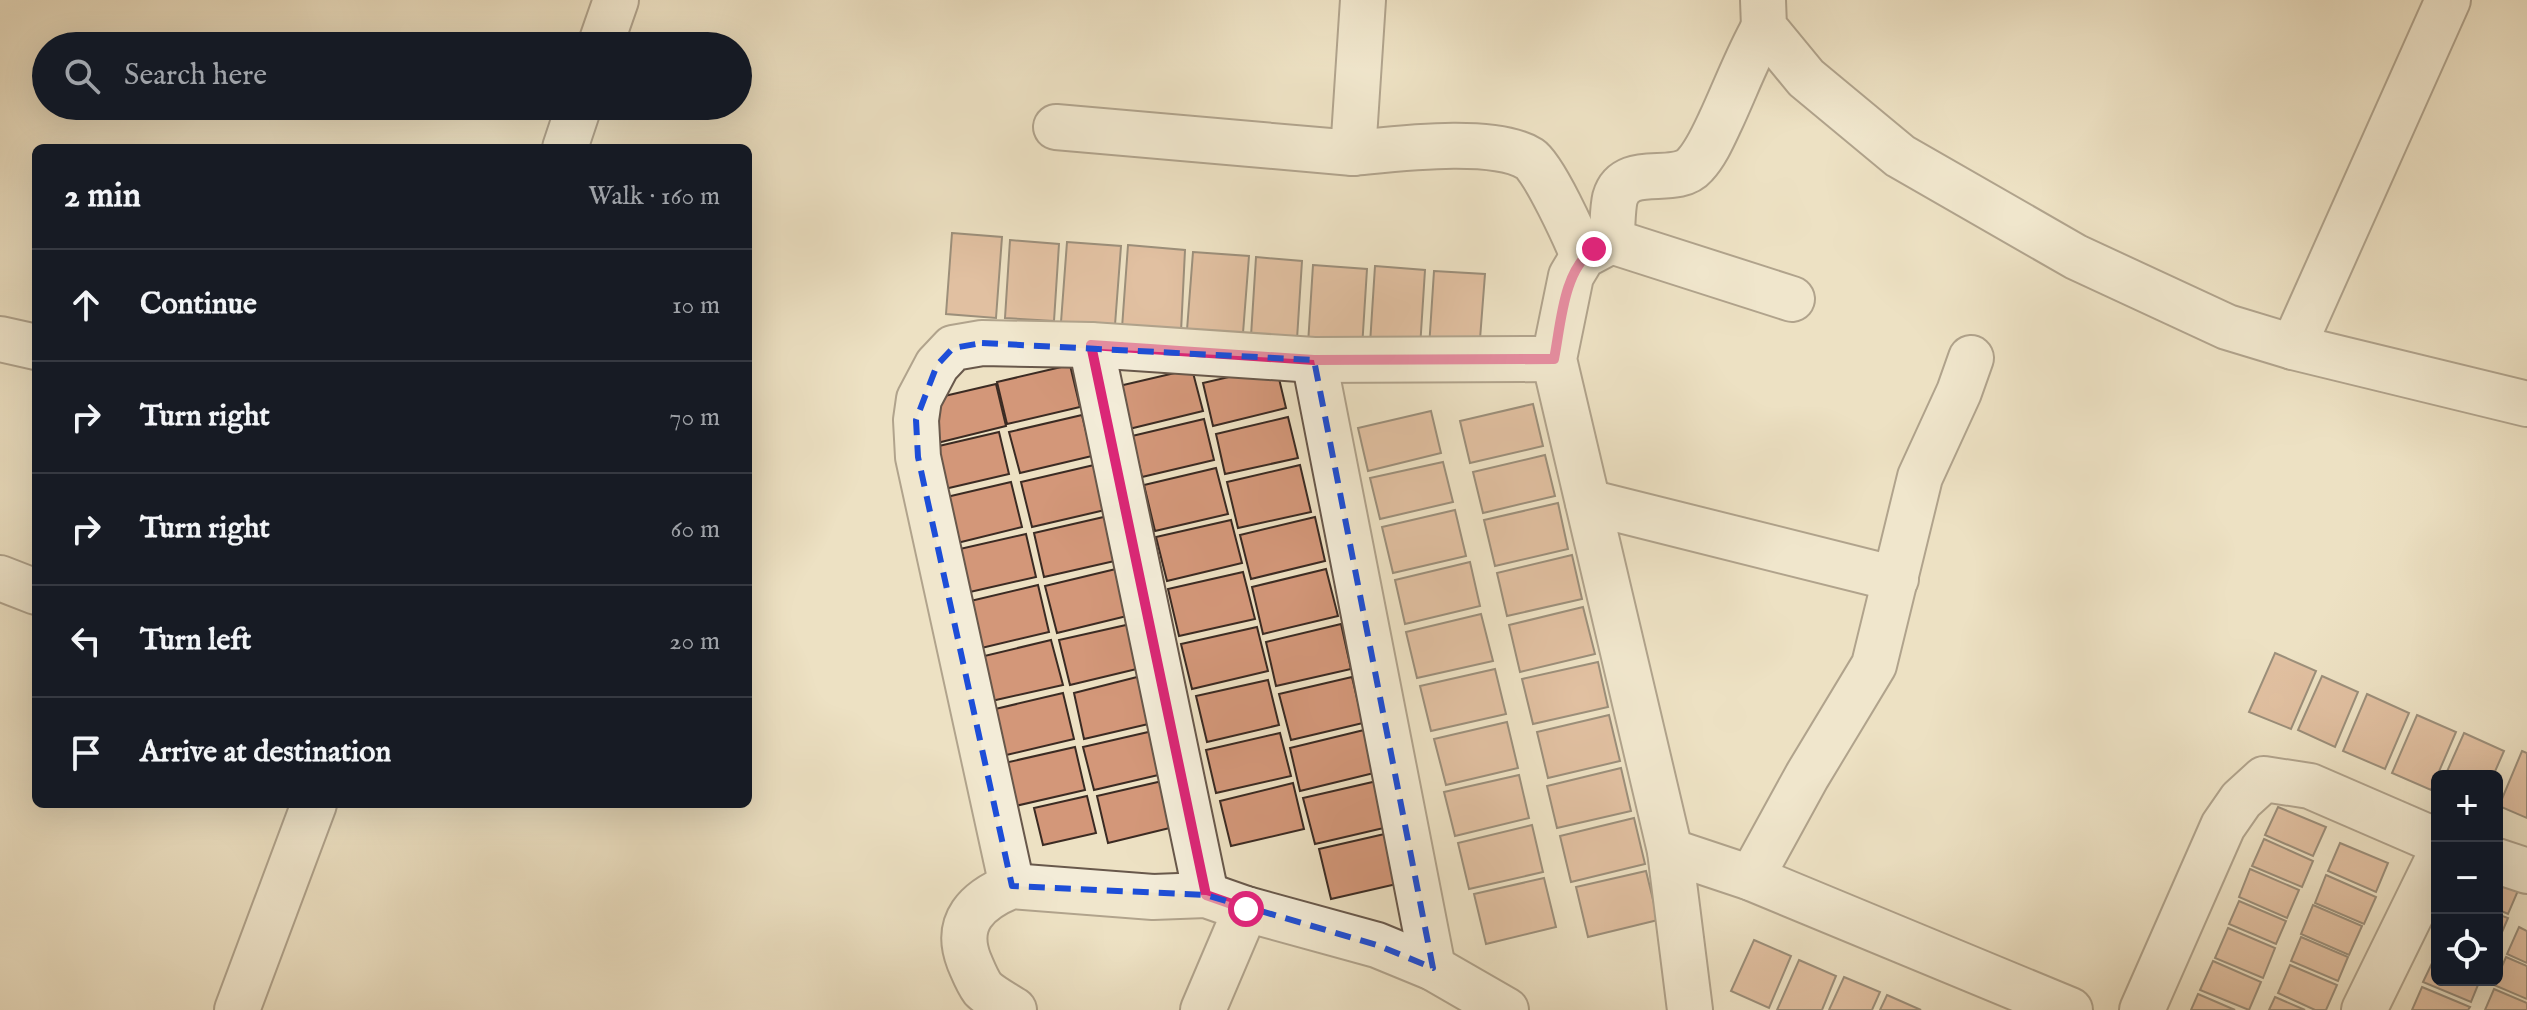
<!DOCTYPE html>
<meta charset="utf-8">
<style>
:root{--surface:#171b24;--page:#242831;--text:#f1f3f6;--muted:#9ea1a6;--line:#363941}
body{margin:0;font-family:"IM FELL English",serif;background:var(--page);color:var(--text)}
.controls{position:absolute;right:24px;bottom:24px;display:grid;overflow:hidden;border-radius:12px;box-shadow:0 8px 32px #0002}
.controls button{width:72px;height:72px;display:grid;place-items:center;padding:0;border:0;border-bottom:2px solid var(--line);background:var(--surface);color:var(--text);font:40px sans-serif}
.stop{position:absolute;width:24px;height:24px;margin:-18px;border:6px solid #db2777;border-radius:50%;background:#fff}
.stop.end{background:#db2777;border-color:#fff;box-shadow:0 2px 8px #0008}
.list{margin:0;padding:0;list-style:none}
h2{display:flex;justify-content:space-between;align-items:center;height:104px;margin:0;padding:0 32px;font-size:34px}
h2 small{font-size:26px;font-weight:400;color:var(--muted)}
.list li{display:grid;grid-template-columns:52px 1fr auto;gap:24px;align-items:center;box-sizing:border-box;height:112px;padding:0 32px;border-top:2px solid var(--line)}
.list b{display:block;font-size:30px;white-space:nowrap}
.list em{font-size:26px;font-style:normal;color:var(--muted)}
.icon{flex:none;width:44px;height:44px;fill:none;stroke:currentColor;stroke-width:2;stroke-linecap:round;stroke-linejoin:round}
.map{position:relative;flex:none;width:2527px;height:1010px;overflow:hidden}
.search{position:absolute;background:var(--surface);box-shadow:0 8px 32px #0002;left:32px;top:32px;width:720px;height:88px;display:flex;align-items:center;gap:20px;box-sizing:border-box;padding:0 28px;border-radius:44px;color:var(--muted);font-size:30px}
.panel{position:absolute;background:var(--surface);box-shadow:0 8px 32px #0002;left:32px;top:144px;width:720px;height:664px;border-radius:12px}
.map>svg:first-child{display:block}
</style>
<div class="map">
<svg width="2527" height="1010" viewBox="0 0 2527 1010">
<rect width="100%" height="100%" fill="#ede1c3"/>
<filter id="stains"><feTurbulence type="fractalNoise" baseFrequency=".0025" numOctaves="4"/><feColorMatrix values="0 0 0 0 .2 0 0 0 0 .09 0 0 0 0 .02 0 0 0 .5 -.17"/></filter>
<radialGradient id="worn" r=".72"><stop offset=".6" stop-color="#630" stop-opacity="0"/><stop offset="1" stop-color="#630" stop-opacity=".3"/></radialGradient>
<g fill="#d39779" stroke="#3b2b23" stroke-width="2">
<path d="M952,233l50,4 -6,81 -50,-4z"/>
<path d="M1010,240l49,4 -5,77 -49,-3z"/>
<path d="M1067,242l54,4 -6,79 -54,-3z"/>
<path d="M1128,245l57,5 -4,82 -59,-4z"/>
<path d="M1193,252l56,4 -6,77 -56,-3z"/>
<path d="M1256,257l46,4 -5,78 -46,-3z"/>
<path d="M1313,265l54,4 -5,79 -54,-4z"/>
<path d="M1375,266l50,4 -5,78 -50,-4z"/>
<path d="M1434,271l51,3 -6,78 -50,-4z"/>
<path d="M1070,365l10,42 -73,17 -10,-42z"/>
<path d="M1276,366l10,42 -73,18 -10,-43z"/>
<path d="M1192,369l11,42 -74,18 -10,-43z"/>
<path d="M996,384l10,42 -73,18 -10,-43z"/>
<path d="M1533,404l10,42 -73,17 -10,-42z"/>
<path d="M1431,411l10,42 -73,18 -10,-43z"/>
<path d="M1082,415l10,41 -72,17 -11,-41z"/>
<path d="M1288,417l10,41 -73,16 -9,-40z"/>
<path d="M1204,419l10,41 -72,17 -10,-41z"/>
<path d="M999,432l10,42 -73,17 -10,-42z"/>
<path d="M1545,455l10,41 -72,17 -10,-41z"/>
<path d="M1443,462l10,40 -73,17 -10,-41z"/>
<path d="M1094,465l11,45 -73,17 -11,-45z"/>
<path d="M1300,465l11,47 -73,16 -11,-46z"/>
<path d="M1216,468l12,46 -73,17 -11,-46z"/>
<path d="M1011,482l11,45 -73,18 -11,-46z"/>
<path d="M1558,503l10,46 -73,17 -11,-46z"/>
<path d="M1455,510l11,46 -73,17 -11,-46z"/>
<path d="M1108,516l11,44 -75,17 -10,-44z"/>
<path d="M1315,517l10,44 -74,18 -11,-44z"/>
<path d="M1231,520l11,43 -75,18 -11,-44z"/>
<path d="M1026,534l10,43 -75,17 -10,-43z"/>
<path d="M1572,555l10,44 -75,17 -10,-43z"/>
<path d="M1470,562l10,44 -75,18 -10,-44z"/>
<path d="M1120,568l11,47 -74,18 -12,-47z"/>
<path d="M1326,569l12,47 -75,18 -11,-47z"/>
<path d="M1243,572l12,47 -76,17 -11,-47z"/>
<path d="M1038,585l11,47 -76,18 -11,-47z"/>
<path d="M1583,607l12,47 -75,18 -11,-47z"/>
<path d="M1481,614l12,47 -76,17 -11,-46z"/>
<path d="M1135,623l10,44 -75,18 -11,-45z"/>
<path d="M1341,624l10,45 -75,17 -10,-44z"/>
<path d="M1257,627l11,44 -76,18 -11,-45z"/>
<path d="M1051,640l12,45 -76,17 -11,-44z"/>
<path d="M2275,653l41,18 -25,58 -42,-17z"/>
<path d="M1598,662l10,45 -75,17 -11,-45z"/>
<path d="M1495,669l11,45 -75,17 -11,-45z"/>
<path d="M1145,675l12,47 -73,17 -10,-46z"/>
<path d="M2322,676l36,16 -23,55 -37,-17z"/>
<path d="M1352,677l11,46 -72,17 -12,-46z"/>
<path d="M1268,680l11,45 -72,17 -11,-46z"/>
<path d="M1063,693l11,46 -72,17 -11,-46z"/>
<path d="M2367,694l42,19 -24,56 -42,-18z"/>
<path d="M1609,715l11,46 -72,17 -11,-46z"/>
<path d="M2417,715l39,17 -25,58 -39,-17z"/>
<path d="M1507,722l11,46 -72,17 -12,-46z"/>
<path d="M1157,730l10,43 -73,17 -11,-43z"/>
<path d="M1364,730l10,43 -74,18 -10,-43z"/>
<path d="M1280,733l11,43 -75,17 -10,-43z"/>
<path d="M2464,733l40,18 -11,25h-48z"/>
<path d="M1075,747l10,43 -74,17 -11,-43z"/>
<path d="M2522,751l5,2v65l-28,-12z"/>
<path d="M1621,768l10,43 -74,17 -10,-42z"/>
<path d="M1519,775l10,43 -74,18 -11,-44z"/>
<path d="M1171,779l11,46 -74,18 -11,-47z"/>
<path d="M1377,781l11,46 -73,17 -12,-46z"/>
<path d="M1293,783l11,46 -73,17 -11,-45z"/>
<path d="M1087,796l9,37 -53,12 -9,-37z"/>
<path d="M2278,807l48,20 -13,29 -48,-21z"/>
<path d="M1634,818l11,46 -74,18 -11,-46z"/>
<path d="M1532,825l11,47 -74,17 -11,-46z"/>
<path d="M1389,833l12,50 -70,16 -12,-50z"/>
<path d="M2264,839l49,22 -11,26 -50,-21z"/>
<path d="M2340,843l48,20 -12,29 -48,-21z"/>
<path d="M2250,869l49,21 -12,28 -48,-21z"/>
<path d="M1646,871l12,49 -70,17 -12,-50z"/>
<path d="M2326,875l50,22 -12,27 -49,-21z"/>
<path d="M2497,876l23,10 -12,28 -11,-5z"/>
<path d="M1544,878l12,49 -70,17 -12,-50z"/>
<path d="M2239,901l47,20 -10,23 -47,-20z"/>
<path d="M2313,905l49,21 -13,29 -48,-21z"/>
<path d="M2497,914l11,4 -11,26z"/>
<path d="M2519,927l8,4v32l-20,-9z"/>
<path d="M2228,928l47,20 -12,30 -48,-20z"/>
<path d="M2301,937l47,20 -10,24 -47,-20z"/>
<path d="M1754,940l37,16 -22,52 -38,-17z"/>
<path d="M2506,957l21,9v33l-33,-14z"/>
<path d="M2434,959l3,1v20h43l-9,22 -48,-20z"/>
<path d="M1799,960l37,16 -14,34h-45z"/>
<path d="M2213,961l48,21 -12,28 -49,-20z"/>
<path d="M2290,965l47,20 -11,25h-11l-37,-17z"/>
<path d="M1844,977l36,15 -8,18h-43z"/>
<path d="M2422,987l48,20 -2,3h-56z"/>
<path d="M2494,989l33,14v7h-42z"/>
<path d="M2198,994l37,16h-44z"/>
<path d="M1887,995l34,15h-41z"/>
<path d="M2275,997l30,13h-36z"/>
</g>
<g fill="none" stroke-linecap="round" stroke-linejoin="round">
<defs>
<g id="street">
<path d="M1763,0l1,27 42,51 94,78 176,101 151,70 66,20 234,57"/>
<path d="M600,46l16,-46"/>
<path d="M1056,127l297,26 10,-153"/>
<path d="M565,148l14,-42"/>
<path d="M1353,153c42,-4 141,-17 177,6 14,9 46,80 53,97"/>
<path d="M1611,241c2,-13 1,-30 4,-43 11,-37 60,-10 80,-33 11,-12 18,-28 25,-43 15,-32 27,-65 44,-95"/>
<path d="M0,339l36,8"/>
<path d="M1091,345l115,550"/>
<path d="M2293,347l155,-347"/>
<path d="M1314,360l119,608"/>
<path d="M1588,502l308,77"/>
<path d="M0,578l36,14"/>
<path d="M1670,851l81,27 319,132"/>
<path d="M2497,861l30,10"/>
<path d="M1751,878l56,-102 67,-111 46,-188 39,-85 12,-34"/>
<path d="M1012,886l-94,-429 -2,-37 3,-21 18,-34 16,-17 29,-5 109,2 223,15 240,-1"/>
<path d="M237,1010l77,-206"/>
<path d="M1014,1010c-9,-6 -23,-13 -31,-21 -6,-8 -10,-19 -14,-28 -15,-39 8,-61 43,-75l141,11 53,-2 40,14 131,36 56,23 73,42"/>
<path d="M1203,1010l43,-101"/>
<path d="M1690,1010l-20,-159 -116,-492 17,-83 12,-20 28,-15 181,58"/>
<path d="M2142,1010l81,-184 18,-26 23,-21 46,7 127,55"/>
<path d="M2364,1010l73,-149"/>
</g>
</defs>
<use href="#street" stroke="#68584b" stroke-width="48"/>
<use href="#street" stroke="#f3ecd8" stroke-width="44"/>
</g>
<g fill="none" stroke-linecap="round" stroke-linejoin="round">
<path stroke="#db2777" stroke-width="10" d="M1246,909l-40,-14 -115,-550 223,15 240,-1c7,-35 9,-89 40,-110"/>
</g>
<path d="M0 0H2527V1010H0ZM982,343l332,17 119,608 -56,-23 -171,-50 -194,-9 -94,-429 -2,-37 21,-55 16,-17z" fill="#ede1c3" fill-opacity=".55" fill-rule="evenodd"/>
<path fill="none" stroke="#1d4ed8" stroke-width="6" stroke-dasharray="16 10" stroke-linejoin="round" d="M982,343l332,17 119,608 -56,-23 -171,-50 -194,-9 -94,-429 -2,-37 21,-55 16,-17z"/>
<rect width="100%" height="100%" filter="url(#stains)"/>
<rect width="100%" height="100%" fill="url(#worn)"/>
</svg>
<div class="controls">
<button>+</button>
<button>−</button>
<button><svg class="icon" aria-label="locate" viewBox="0 0 24 24"><circle cx="12" cy="12" r="6"/><path d="M12 2v4M12 18v4M2 12h4M18 12h4"/></svg></button>
</div>
<div class="stop" style="left:1246px;top:909px"></div>
<div class="stop end" style="left:1594px;top:249px"></div>
<div class="search"><svg class="icon" aria-label="search" viewBox="0 0 24 24"><circle cx="10" cy="10" r="6"/><path d="M15 15l6 6"/></svg>Search here</div>
<section class="panel">
<h2>2 min<small>Walk · 160 m</small></h2>
<ul class="list">
<li><svg class="icon" aria-label="ahead" viewBox="0 0 24 24"><path d="M12 20V5M6 11l6-6 6 6"/></svg><div><b>Continue</b></div><em>10 m</em></li>
<li><svg class="icon" aria-label="right" viewBox="0 0 24 24"><path d="M7 20v-9h11M14 6l5 5-5 5"/></svg><div><b>Turn right</b></div><em>70 m</em></li>
<li><svg class="icon" aria-label="right" viewBox="0 0 24 24"><path d="M7 20v-9h11M14 6l5 5-5 5"/></svg><div><b>Turn right</b></div><em>60 m</em></li>
<li><svg class="icon" aria-label="left" viewBox="0 0 24 24"><path d="M17 20v-9H6M10 6l-5 5 5 5"/></svg><div><b>Turn left</b></div><em>20 m</em></li>
<li><svg class="icon" aria-label="arrive" viewBox="0 0 24 24"><path d="M6 21V4h12l-3 4 3 4H6"/></svg><div><b>Arrive at destination</b></div></li>
</ul>
</section>
</div>
